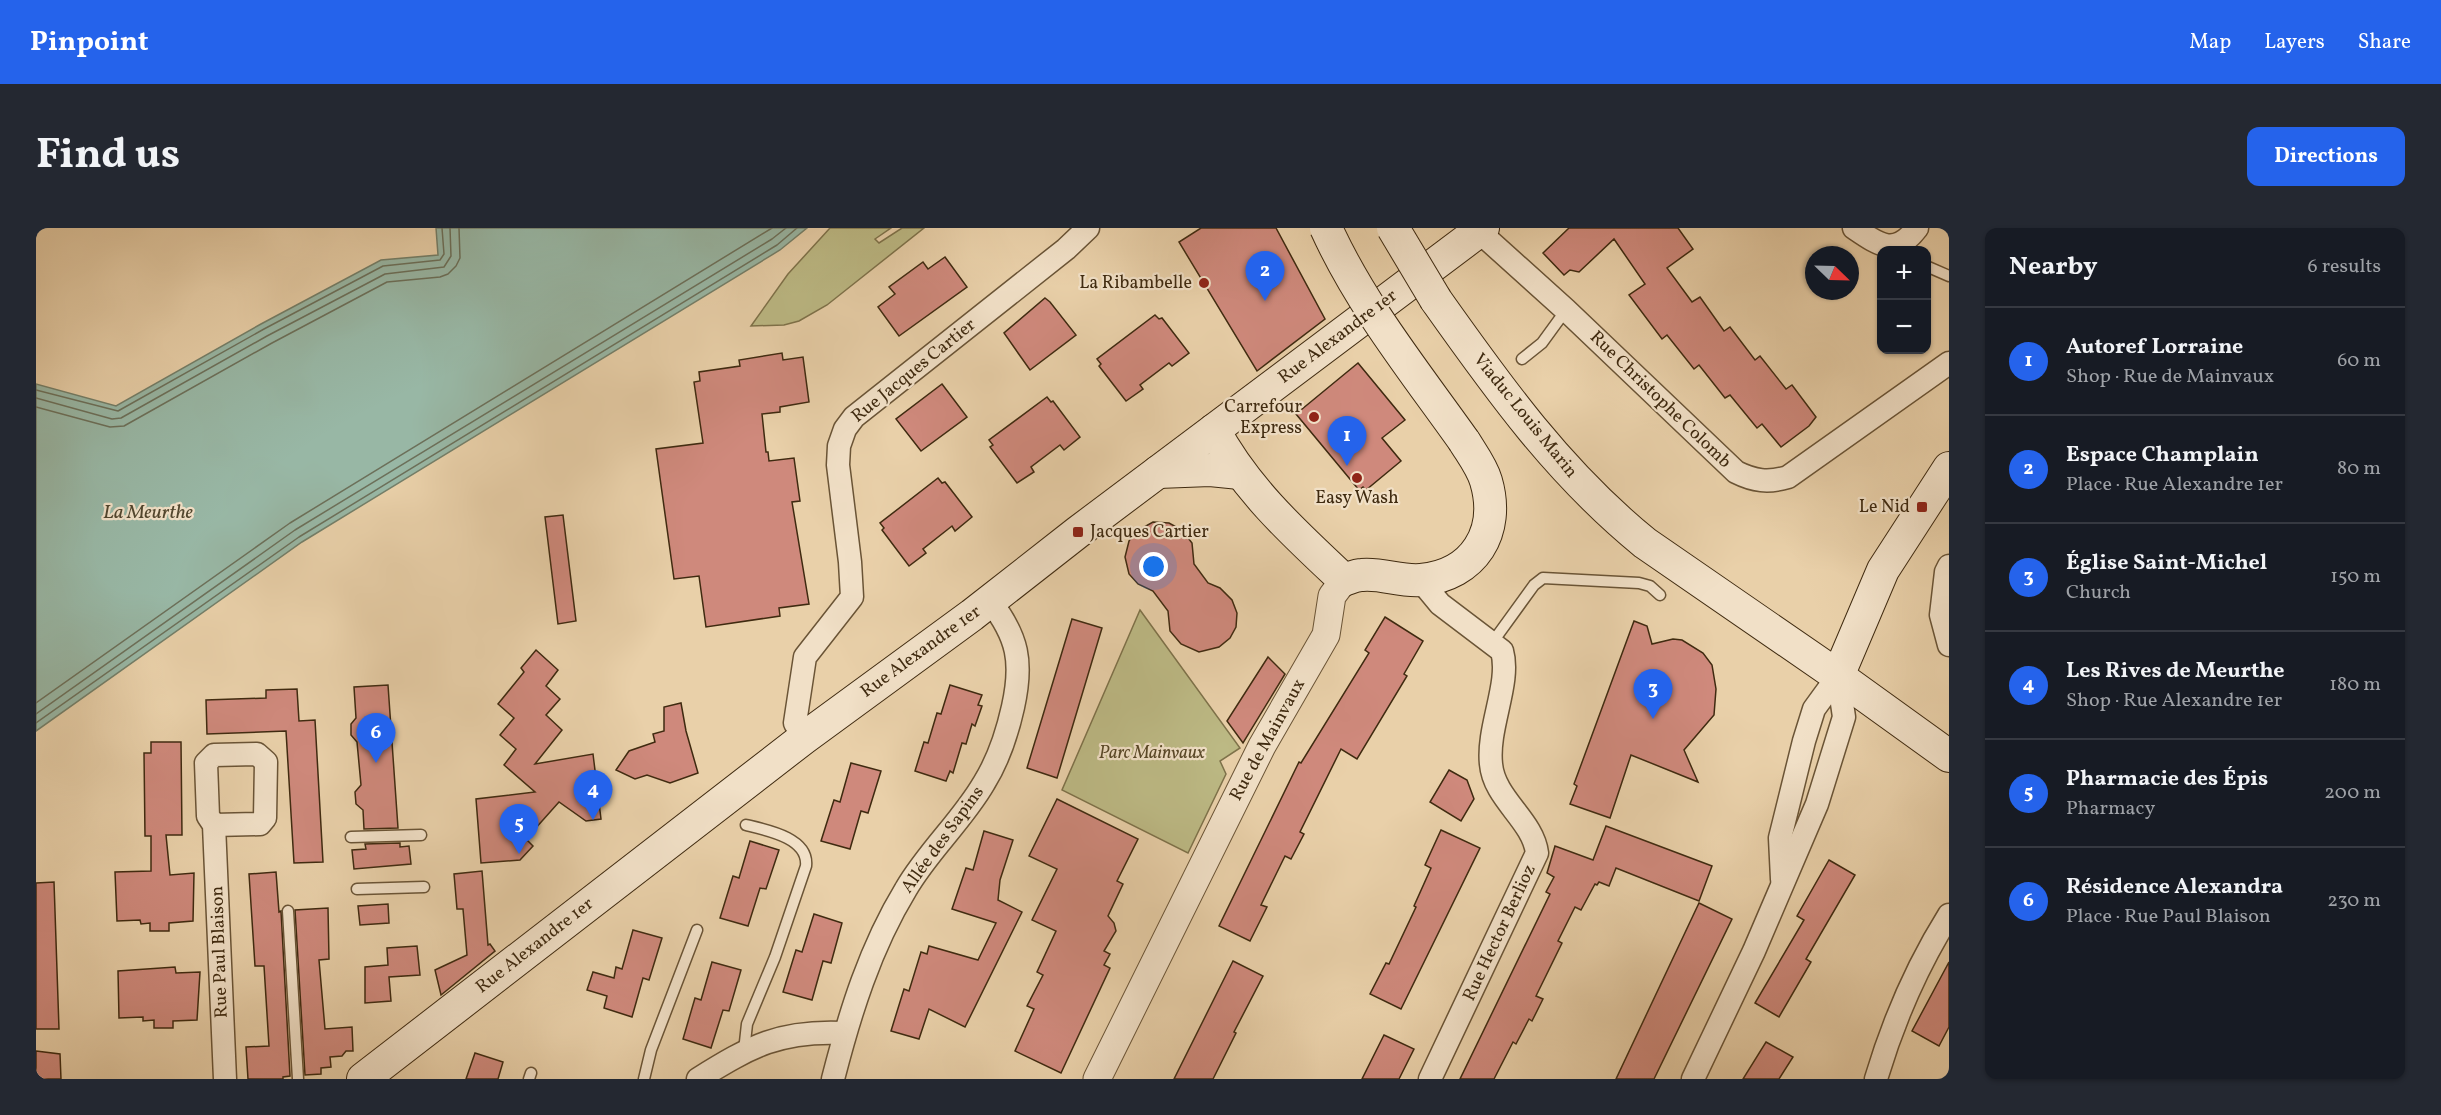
<!DOCTYPE html>
<meta charset="utf-8">
<style>
:root{--surface:#171b24;--page:#242831;--text:#f1f3f6;--muted:#9ea1a6;--line:#363941;--accent:#2563eb}
body{margin:0;font-family:Vollkorn,serif;background:var(--page);color:var(--text)}
.controls{position:absolute;right:18px;top:18px;display:grid;overflow:hidden;border-radius:12px;box-shadow:0 2px 4px #0004}
.controls button{width:54px;height:54px;display:grid;place-items:center;padding:0;border:0;border-bottom:2px solid var(--line);background:var(--surface);color:var(--text);font:30px sans-serif}
.compass{position:absolute;left:1769px;top:18px;width:54px;height:54px;border-radius:50%;background:var(--surface);box-shadow:0 2px 4px #0004;rotate:113deg}
.you{position:absolute;left:1118px;top:339px;width:21px;height:21px;margin:-15px;border:4px solid #fff;border-radius:50%;background:#1a73e8;box-shadow:0 0 0 9px #1a73e833}
.badge{display:grid;place-items:center;width:39px;height:39px;border-radius:50%;background:var(--accent);color:#fff;font-size:20px;font-weight:700}
.pin{position:absolute;translate:-50% -50px;filter:drop-shadow(0 2px 3px #0008)}
.pin::after{content:'';position:absolute;top:32px;width:21px;height:18px;background:inherit;clip-path:polygon(0 0,100% 0,50% 100%)}
.list{margin:0;padding:0;list-style:none}
h2{display:flex;justify-content:space-between;align-items:center;height:78px;margin:0;padding:0 24px;font-size:26px}
h2 small{font-size:20px;font-weight:400;color:var(--muted)}
.list li{display:grid;grid-template-columns:39px 1fr auto;gap:18px;align-items:center;box-sizing:border-box;height:108px;padding:0 24px;border-top:2px solid var(--line)}
.list b{display:block;font-size:22px;white-space:nowrap}
.list p{margin:0;font-size:20px;white-space:nowrap;color:var(--muted)}
.list em{font-size:20px;font-style:normal;color:var(--muted)}
.map{position:relative;flex:none;width:1913px;height:851px;overflow:hidden;border-radius:12px}
header{display:flex;align-items:center;gap:36px;box-sizing:border-box;height:84px;padding:0 30px;background:var(--accent);color:#fff}
header strong{font-size:28px}
nav{display:flex;gap:33px;margin-inline-start:auto;font-size:21px}
.intro{display:flex;align-items:center;justify-content:space-between;box-sizing:border-box;height:144px;padding:0 36px}
h1{margin:0;font-size:42px}
.button{padding:15px 27px;border-radius:12px;background:var(--accent);color:#fff;font-size:21px;font-weight:700}
main{display:flex;gap:36px;padding:0 36px}
aside{flex:1;background:var(--surface);border-radius:12px;box-shadow:0 2px 4px #0004}
.map>svg:first-child{display:block}
</style>
<header>
<strong>Pinpoint</strong>
<nav><a>Map</a><a>Layers</a><a>Share</a></nav>
</header>
<div class="intro"><h1>Find us</h1><a class="button">Directions</a></div>
<main>
<div class="map">
<svg width="1913" height="851" viewBox="0 0 1913 851">
<rect width="100%" height="100%" fill="#e9d0a9"/>
<filter id="stains"><feTurbulence type="fractalNoise" baseFrequency=".00333" numOctaves="4"/><feColorMatrix values="0 0 0 0 .2 0 0 0 0 .09 0 0 0 0 .02 0 0 0 .5 -.17"/></filter>
<radialGradient id="worn" r=".72"><stop offset=".6" stop-color="#630" stop-opacity="0"/><stop offset="1" stop-color="#630" stop-opacity=".3"/></radialGradient>
<g fill="#bcb984" stroke="#7e724a" stroke-width="1.5">
<path d="M794,0h61l-16,11 4,4 23,-15h22l-97,77 -28,16 -15,4 -33,1 37,-52z"/>
<path d="M1104,382l100,138 -20,13 6,13 -38,79 -126,-63z"/>
</g>
<path fill="#98b7a5" stroke="#747f69" stroke-width="1.5" d="M400,0h371l-27,22 -478,292 -266,189v-347l80,22 145,-82 120,-64 57,-5z"/>
<g fill="none" stroke-linecap="round" stroke-linejoin="round">
<g stroke="#6c705a" stroke-width="1.5">
<path d="M0,162l82,21 146,-82 119,-63 57,-6 4,-6 -2,-26"/>
<path d="M0,170l76,21 9,-1 146,-82 118,-62 59,-7 7,-11 -1,-28"/>
<path d="M0,179l74,20 14,-1 148,-83 115,-61 53,-5 8,-3 8,-8 4,-8 -1,-30"/>
<path d="M0,475l254,-180 482,-295"/>
<path d="M0,486l259,-184 477,-291 14,-11"/>
<path d="M0,495l263,-186 478,-292 20,-17"/>
</g>
</g>
<g fill="#cf897c" stroke="#3f2a10" stroke-width="1.5">
<path d="M1165,0h75l49,91 -68,52 -78,-129z"/>
<path d="M1533,0h109l15,21 -26,19 25,34 8,-5 24,34 6,-4 25,33 5,-4 26,33 6,-4 24,32 -7,9 -28,21 -19,-23 -5,4 -27,-33 -5,3 -26,-33 -5,4 -27,-34 -5,4 -33,-44 16,-11 -31,-45 -35,33 -9,-2 -6,5 -21,-22z"/>
<path d="M909,29l22,30 -68,49 -21,-29 17,-13 -6,-7 34,-25 5,7z"/>
<path d="M1009,70l5,4 26,33 -46,35 -26,-37z"/>
<path d="M1119,87l4,4 3,-1 27,35 -17,13 -3,-3 -29,22 3,4 -17,12 -27,-35 2,-2 -4,-5z"/>
<path d="M746,125l1,7 20,-3 6,45 -29,5v5l-18,2 4,38h2l1,9 25,-3 6,43 -8,1 17,102 -30,4 1,8 -74,11 -7,-51 -25,3 -18,-130 47,-6 -9,-61 6,-1 -1,-9 41,-6 -1,-6z"/>
<path d="M1322,135l47,57 -23,18 19,23 -35,29 -3,-3 -4,3 -63,-76z"/>
<path d="M906,156l25,33 -46,34 -25,-32z"/>
<path d="M1011,169l4,5 2,-1 27,36 -16,13 -4,-5 -29,22 3,5 -17,11 -27,-36 3,-2 -4,-5z"/>
<path d="M902,250l4,5 3,-1 27,35 -17,14 -3,-5 -29,23 3,4 -17,13 -27,-36 2,-2 -4,-5z"/>
<path d="M527,287l13,106 -18,3 -13,-107z"/>
<path d="M1117,294l16,1 13,7 10,13 2,21 14,19 12,5 12,12 5,13 -1,14 -6,11 -11,9 -20,5 -18,-8 -11,-13 -2,-20 -15,-20 -15,-7 -9,-10 -4,-17 4,-16 6,-9z"/>
<path d="M1349,389l38,24 -19,33 3,2 -50,83 -16,-10 -41,83 4,2 -13,25 -6,-3 -24,49 6,2 -17,34 -31,-15 80,-164 2,1 68,-110 -4,-3z"/>
<path d="M1036,391l30,9 -45,150 -30,-10z"/>
<path d="M1598,393l13,5 5,18 21,-5 9,1 21,13 9,12 4,24 -2,26 -30,35 14,32 -67,-27 -21,63 -40,-14 7,-18 -3,-2z"/>
<path d="M500,422l22,20 -12,16 14,13 -14,16 16,15 -27,34 58,-10 8,65 -15,2 -27,-19 -33,37 7,7 -13,14 -39,3 -5,-64 59,-7 -31,-27 12,-16 -16,-14 14,-17 -16,-14 26,-32 -3,-4z"/>
<path d="M1232,429l17,17 -42,69 -16,-22z"/>
<path d="M352,457l10,143 -34,1 -1,-19 -7,-6 -1,-12 6,-7 -4,-43 -6,-7v-11l5,-6 -2,-31z"/>
<path d="M914,457l32,10 -4,10 4,1 -7,20 -3,-2 -6,20 -4,-1 -9,30 -3,-2 -4,10 -31,-10 9,-29 4,1 9,-30 4,1z"/>
<path d="M261,461l2,32 16,-1 8,142 -29,1 -8,-132 -79,3 -1,-34 60,-2v-8z"/>
<path d="M645,475l5,28 12,42 -28,10 -23,-8 -12,4 -19,-9 13,-19 26,-9 -2,-8 11,-3v-24z"/>
<path d="M115,514h30l1,93h-16l4,40 24,-2 -1,48 -24,2v8h-19v-8l-9,1 -1,-4 -23,1 -2,-49 36,-1v-35h-6l-1,-83h7z"/>
<path d="M815,535l30,8 -13,42 -7,-2 -11,38 -29,-8 13,-41 6,2z"/>
<path d="M1413,542l18,10 7,19 -13,22 -31,-19z"/>
<path d="M1021,571l81,40 -21,42 6,3 -15,32 6,7 2,8 -12,20 6,3 -6,11 6,3 -49,105 -46,-22 19,-42 -7,-3 16,-31 -6,-3 19,-41 -24,-11 25,-51 -28,-13z"/>
<path d="M1570,598l106,40 -13,35 -83,-33 -7,18 -10,-4 -2,3 -2,-1 -14,26 -6,-3 -17,34 4,2 -26,53 7,3 -11,22 -3,-2 -13,25 -3,-2 -19,37h-34l90,-185 -4,-2 8,-15 -7,-4 8,-27 38,14z"/>
<path d="M1405,602l39,18 -79,161 -31,-15 16,-31 3,1 27,-57 -2,-1 17,-38 -6,-3z"/>
<path d="M948,603l29,9 -13,40 -2,20 24,12 -57,115 -36,-18 -10,30 -28,-8 13,-42 5,2 12,-39 6,2 2,-8 49,14 18,-37 -44,-14 14,-41 7,2z"/>
<path d="M714,613l29,9 -13,39 -6,-1 -12,38 -28,-8 13,-42 6,2z"/>
<path d="M364,615v4l9,-1 2,18 -57,5 -2,-19 14,-1 -1,-5z"/>
<path d="M1793,632l26,15 -49,84 5,3 -32,55 -24,-14 49,-83 -7,-4z"/>
<path d="M446,643l6,74 2,-1 5,7 -54,44 -6,-25 32,-15 -4,-46h-6l-3,-35z"/>
<path d="M240,644l3,40 2,-1 9,165 -7,1v2h-35l-2,-32 23,-1 -5,-80h-9l-6,-92z"/>
<path d="M18,654l5,147h-23v-146z"/>
<path d="M1663,675l33,16 -78,160h-38z"/>
<path d="M352,676l1,19 -29,2 -2,-19z"/>
<path d="M292,680l1,51 -10,1 6,69 27,-2 1,24h-7l-4,5 -12,1 1,10 -10,1v6l-16,1 -10,-165z"/>
<path d="M778,686l28,9 -11,40 -8,-2 -11,39 -29,-8 13,-42 6,2z"/>
<path d="M597,702l29,8 -13,42 -6,-2 -11,39 -28,-9 3,-12 -20,-6 6,-18 21,6 2,-11 6,2z"/>
<path d="M381,718l3,29 -31,2 2,24 -26,2v-36l23,-2 -1,-17z"/>
<path d="M1197,733l30,15 -29,56 2,1 -23,46h-39z"/>
<path d="M676,734l29,8 -12,41 -6,-1 -12,38 -28,-9 12,-41 6,2z"/>
<path d="M1913,734v65l-10,19 -27,-15z"/>
<path d="M139,739l1,6 24,-1 -3,48 -24,1v7h-19v-8l-11,1v-4l-24,1 -1,-47z"/>
<path d="M1348,807l30,14 -15,30h-37z"/>
<path d="M1730,814l27,15 -14,22h-36z"/>
<path d="M0,823l24,3 1,25h-25z"/>
<path d="M439,825l28,9 -5,17h-32z"/>
</g>
<g fill="none" stroke-linecap="round" stroke-linejoin="round">
<defs>
<g id="service">
<path d="M1890,38l23,10"/>
<path d="M1486,131l20,-16 24,-33"/>
<path d="M1456,415l42,-58 9,-7 96,5 11,3 10,9"/>
<path d="M315,609l70,-2"/>
<path d="M321,661l67,-2"/>
<path d="M252,683l10,168"/>
<path d="M708,823l3,-27 28,-67 31,-91c3,-28 -39,-36 -60,-41"/>
<path d="M493,851l2,-6"/>
<path d="M608,851l7,-29 46,-120"/>
</g>
<g id="minor">
<path d="M1439,0l91,82 170,162c18,9 32,11 52,5l161,-114"/>
<path d="M1818,0c25,17 41,29 63,0"/>
<path d="M1913,338l-3,6 -5,43 8,30"/>
<path d="M1385,353l19,23 62,47c9,32 -15,76 -11,113 3,35 42,56 46,89l-107,226"/>
<path d="M768,510l-9,-15 10,-66 47,-60 -2,-35 -12,-97 1,-19 6,-17 9,-12 212,-168 22,-21"/>
<path d="M178,597l46,-1 5,-6 1,-56 -9,-8 -43,1 -8,8 2,53 6,9 11,254"/>
<path d="M1746,651l-2,-41 24,-97 10,-32 24,-33"/>
<path d="M662,851c53,-33 82,-49 146,-46"/>
<path d="M797,851c17,-66 37,-131 73,-190 22,-38 56,-68 78,-106 15,-24 23,-49 29,-76 10,-45 5,-70 -23,-106"/>
<path d="M1657,851l61,-128 63,-147 27,-87 -6,-41"/>
<path d="M1840,851c17,-57 41,-113 73,-164"/>
</g>
<path id="tertiary" d="M1061,851l165,-333 64,-111 6,-39 12,-16"/>
<g id="secondary">
<path d="M1400,72c63,89 123,173 209,243l193,133 111,80"/>
<path d="M1178,202c32,60 81,104 130,150 6,-2 12,-5 18,-5 20,-2 39,7 59,5 53,-5 80,-48 65,-99 -4,-14 -14,-27 -22,-40"/>
<path d="M1122,244l52,-2 30,3"/>
<path d="M1802,448l45,-106 66,-102"/>
<path d="M327,851l441,-341 168,-123 106,-83 405,-304"/>
</g>
</defs>
<use href="#service" stroke="#6a5436" stroke-width="13"/>
<use href="#minor" stroke="#6a5436" stroke-width="25"/>
<use href="#tertiary" stroke="#6a5436" stroke-width="29"/>
<use href="#secondary" stroke="#3f2a10" stroke-width="34"/>
<use href="#service" stroke="#f1e0c7" stroke-width="10"/>
<use href="#minor" stroke="#f1e0c7" stroke-width="22"/>
<use href="#tertiary" stroke="#f1e0c7" stroke-width="27"/>
<use href="#secondary" stroke="#f1e0c7" stroke-width="32"/>
<defs>
<g id="secondary-bridge">
<path d="M1290,0c35,77 89,144 138,213"/>
<path d="M1357,0l43,72"/>
</g>
</defs>
<use href="#secondary-bridge" stroke="#3f2a10" stroke-width="34" stroke-linecap="butt"/>
<use href="#secondary-bridge" stroke="#f1e0c7" stroke-width="32"/>
</g>
<g fill="#8f2418" stroke="#f1e0c7" stroke-width="2">
<circle cx="1168" cy="55" r="6"/>
<circle cx="1278" cy="189" r="6"/>
<circle cx="1321" cy="250" r="6"/>
<rect x="1880" y="273" width="12" height="12" rx="3"/>
<rect x="1036" y="298" width="12" height="12" rx="3"/>
</g>
<g text-anchor="middle" dominant-baseline="central" stroke-width="4.5" stroke-linejoin="round" paint-order="stroke">
<g font-size="18" fill="#3f2a10" stroke="#f1e0c7" text-anchor="end">
<text x="1156" y="55">La Ribambelle</text>
<text x="1266" y="179">Carrefour<tspan x="1266" dy="21">Express</tspan></text>
<text x="1321" y="270" text-anchor="middle">Easy Wash</text>
<text x="1874" y="279">Le Nid</text>
<text x="1054" y="304" text-anchor="start">Jacques Cartier</text>
</g>
<g font-size="18" fill="#3f2a10" stroke="#f1e0c7">
<text transform="translate(1302 109) rotate(-37)">Rue Alexandre 1er</text>
<text transform="translate(878 143) rotate(-39)">Rue Jacques Cartier</text>
<text transform="translate(1624 172) rotate(44)">Rue Christophe Colomb</text>
<text transform="translate(1489 188) rotate(51)">Viaduc Louis Marin</text>
<text transform="translate(885 424) rotate(-36)">Rue Alexandre 1er</text>
<text transform="translate(1232 512) rotate(-61)">Rue de Mainvaux</text>
<text transform="translate(907 612) rotate(-54)">Allée des Sapins</text>
<text transform="translate(1464 705) rotate(-65)">Rue Hector Berlioz</text>
<text transform="translate(499 718) rotate(-38)">Rue Alexandre 1er</text>
<text transform="translate(184 724) rotate(-92)">Rue Paul Blaison</text>
</g>
<g font-size="18" font-style="italic" fill="#584727" stroke="#f1e0c7">
<text x="1116" y="525">Parc Mainvaux</text>
</g>
<g font-size="20" font-style="italic" fill="#51462e" stroke="#f1e0c7">
<text x="112" y="285">La Meurthe</text>
</g>
</g>
<rect width="100%" height="100%" filter="url(#stains)"/>
<rect width="100%" height="100%" fill="url(#worn)"/>
</svg>
<div class="controls">
<button>+</button>
<button>−</button>
</div>
<svg class="compass" viewBox="-18 -18 36 36"><path d="M0-13l5 13h-10z" fill="#e53935"/><path d="M0 13l5-13h-10z" fill="#9ea1a6"/></svg>
<div class="you"></div>
<div class="pin badge" style="left:1311px;top:238px">1</div>
<div class="pin badge" style="left:1229px;top:73px">2</div>
<div class="pin badge" style="left:1617px;top:491px">3</div>
<div class="pin badge" style="left:557px;top:592px">4</div>
<div class="pin badge" style="left:483px;top:626px">5</div>
<div class="pin badge" style="left:340px;top:535px">6</div>
</div>
<aside>
<h2>Nearby<small>6 results</small></h2>
<ul class="list">
<li><span class="badge">1</span><div><b>Autoref Lorraine</b><p>Shop · Rue de Mainvaux</p></div><em>60 m</em></li>
<li><span class="badge">2</span><div><b>Espace Champlain</b><p>Place · Rue Alexandre 1er</p></div><em>80 m</em></li>
<li><span class="badge">3</span><div><b>Église Saint-Michel</b><p>Church</p></div><em>150 m</em></li>
<li><span class="badge">4</span><div><b>Les Rives de Meurthe</b><p>Shop · Rue Alexandre 1er</p></div><em>180 m</em></li>
<li><span class="badge">5</span><div><b>Pharmacie des Épis</b><p>Pharmacy</p></div><em>200 m</em></li>
<li><span class="badge">6</span><div><b>Résidence Alexandra</b><p>Place · Rue Paul Blaison</p></div><em>230 m</em></li>
</ul>
</aside>
</main>
